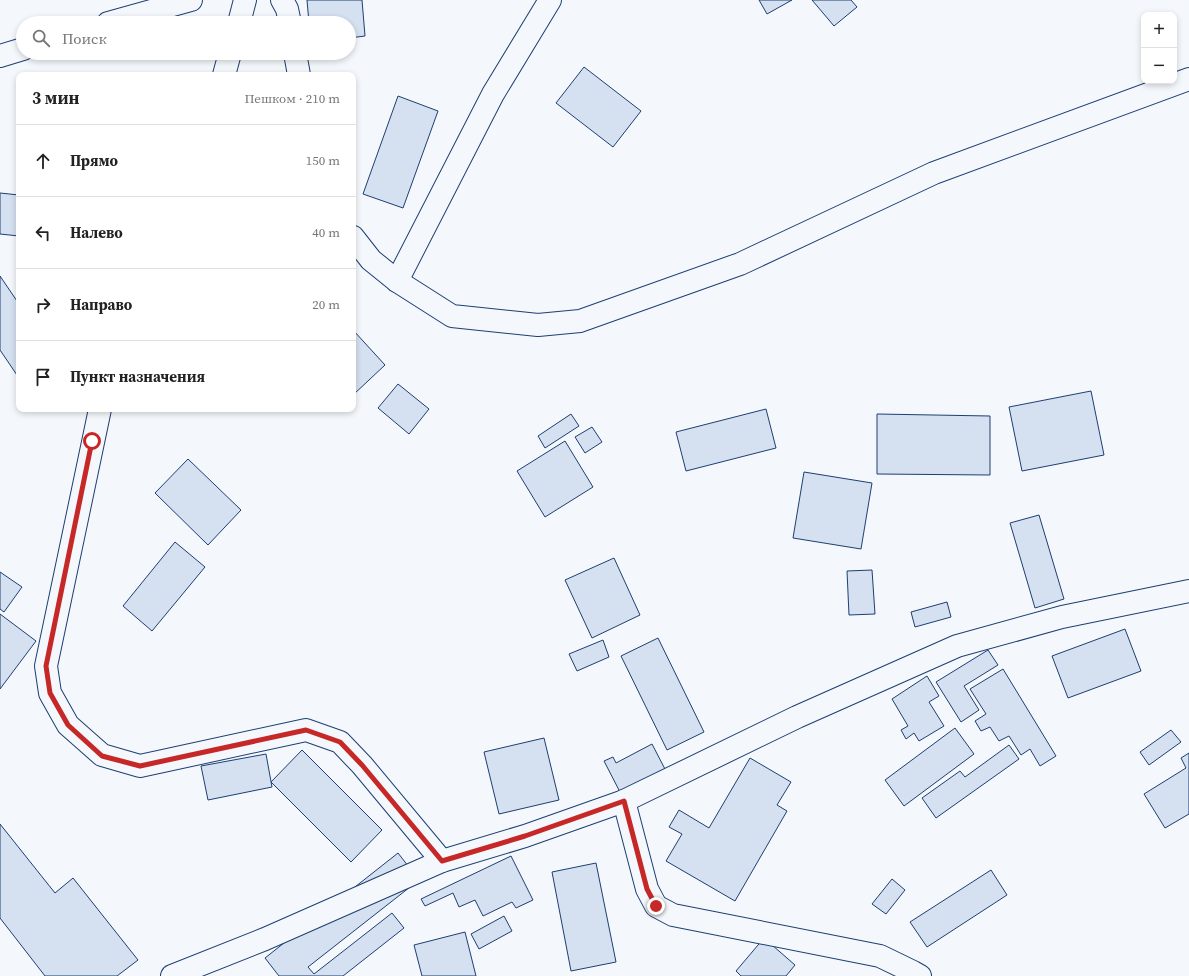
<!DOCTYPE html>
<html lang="ru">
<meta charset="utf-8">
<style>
:root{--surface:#fff;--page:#f2f2f2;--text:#222;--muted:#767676;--line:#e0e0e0}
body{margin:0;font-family:"Source Serif 4",serif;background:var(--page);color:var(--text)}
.controls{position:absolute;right:12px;top:12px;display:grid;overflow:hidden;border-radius:8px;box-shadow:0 2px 6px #0003}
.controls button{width:36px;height:36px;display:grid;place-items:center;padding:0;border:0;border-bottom:1px solid var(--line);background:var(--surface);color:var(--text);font:20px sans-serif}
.stop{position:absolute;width:12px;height:12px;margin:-9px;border:3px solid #c62828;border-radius:50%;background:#fff}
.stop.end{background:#c62828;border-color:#fff;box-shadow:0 1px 4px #0008}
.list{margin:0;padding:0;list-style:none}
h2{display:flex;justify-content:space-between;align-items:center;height:52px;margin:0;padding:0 16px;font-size:17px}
h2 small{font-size:13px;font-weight:400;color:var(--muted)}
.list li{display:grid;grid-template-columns:26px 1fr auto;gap:12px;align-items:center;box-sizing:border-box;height:72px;padding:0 16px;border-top:1px solid var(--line)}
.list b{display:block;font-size:15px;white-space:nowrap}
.list em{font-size:13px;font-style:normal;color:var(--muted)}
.icon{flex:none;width:22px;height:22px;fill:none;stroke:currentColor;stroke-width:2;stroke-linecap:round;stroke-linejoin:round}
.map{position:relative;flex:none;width:1189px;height:976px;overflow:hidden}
.search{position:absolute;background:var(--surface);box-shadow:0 2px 6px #0003;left:16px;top:16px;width:340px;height:44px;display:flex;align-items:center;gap:10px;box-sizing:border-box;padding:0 14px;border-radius:22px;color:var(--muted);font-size:15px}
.panel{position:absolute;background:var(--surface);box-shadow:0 2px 6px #0003;left:16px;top:72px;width:340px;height:340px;border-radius:8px}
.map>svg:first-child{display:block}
</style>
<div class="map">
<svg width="1189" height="976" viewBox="0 0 1189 976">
<rect width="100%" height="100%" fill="#f4f7fb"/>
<g fill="#d5e0f0" stroke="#1d3f73">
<path d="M307,0h55l3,36 -16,2v-15h-40z"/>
<path d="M759,0h33l-25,14z"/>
<path d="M812,0h39l6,7 -23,19z"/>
<path d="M584,67l57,44 -28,36 -57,-44z"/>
<path d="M398,96l40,15 -35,97 -40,-14z"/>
<path d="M0,193l19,2v41l-19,-2z"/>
<path d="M0,276l19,28v74l-19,-28z"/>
<path d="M353,330l32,35 -32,30z"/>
<path d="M398,384l31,25 -20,25 -31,-26z"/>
<path d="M1091,391l13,64 -82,16 -13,-64z"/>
<path d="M766,409l10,39 -90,23 -10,-39z"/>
<path d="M571,414l8,12 -34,22 -7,-12z"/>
<path d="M877,414l113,2v59l-113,-1z"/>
<path d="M592,427l10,15 -17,11 -10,-16z"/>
<path d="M565,441l28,46 -48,30 -28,-46z"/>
<path d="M188,459l53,51 -33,35 -53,-52z"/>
<path d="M804,472l68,11 -11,66 -68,-11z"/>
<path d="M1039,515l25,84 -29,9 -25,-85z"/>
<path d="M175,542l30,25 -53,64 -29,-25z"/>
<path d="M614,558l26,57 -48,23 -27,-58z"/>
<path d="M872,570l3,44 -26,1 -2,-44z"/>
<path d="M0,572l22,15 -18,25 -4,-3z"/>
<path d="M947,602l4,15 -36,10 -4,-15z"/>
<path d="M0,614l36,27 -36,48z"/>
<path d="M1125,629l16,42 -73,27 -16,-42z"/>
<path d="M658,638l46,94 -37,18 -46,-94z"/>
<path d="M603,640l6,17 -32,14 -8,-17z"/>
<path d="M988,650l10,15 -34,21 15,24 -18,12 -25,-40z"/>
<path d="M1003,669l53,87 -16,10 -10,-17 -9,6 -12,-19 -10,5 -9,-14 -9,4 -6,-10 11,-7 -16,-25z"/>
<path d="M927,676l12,20 -10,6 15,24 -25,15 -5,-8 -8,6 -5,-9 7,-4 -16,-27z"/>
<path d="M955,728l19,26 -70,52 -19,-26z"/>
<path d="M1171,730l10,12 -32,23 -9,-13z"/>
<path d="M544,738l15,62 -60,14 -15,-62z"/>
<path d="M652,744l14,27 -45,23 -17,-33 9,-4 3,6z"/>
<path d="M1009,745l10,14 -83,59 -14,-20 38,-27 5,6z"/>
<path d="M302,750l80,80 -31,32 -80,-80z"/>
<path d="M1189,753v61l-24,14 -21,-34 42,-26 -5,-10z"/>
<path d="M266,754l6,33 -64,13 -7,-34z"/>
<path d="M750,758l41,24 -14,23 10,6 -52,90 -69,-40 16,-27 -13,-7 10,-17 30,18z"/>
<path d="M0,824l55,69 18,-15 65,82 -21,16h-72l-45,-58z"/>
<path d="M398,853l21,27 -111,87 6,7 78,-61 12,15 -61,48h-64l-14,-18z"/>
<path d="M511,856l22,44 -17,8 -4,-6 -29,14 -8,-16 -16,7 -6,-14 -28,13 -4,-7z"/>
<path d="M596,863l20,99 -45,9 -19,-99z"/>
<path d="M991,870l16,25 -80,52 -17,-25z"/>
<path d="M892,879l13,11 -19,24 -14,-10z"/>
<path d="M504,916l8,15 -33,18 -8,-15z"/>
<path d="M465,932l11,44h-54l-8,-31z"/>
<path d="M764,938l31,27 -9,11h-45l-5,-5z"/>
</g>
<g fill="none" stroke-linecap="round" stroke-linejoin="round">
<defs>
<g id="street">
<path d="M282,0l5,9 3,14"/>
<path d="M108,23l83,-23"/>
<path d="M239,23l6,-23"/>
<path d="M295,53l4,22"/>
<path d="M0,56l23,-7"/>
<path d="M224,75l6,-22"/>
<path d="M353,237l18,23 26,21 55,35 86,9 42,-4 160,-57 194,-91 255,-94"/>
<path d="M397,281l96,-187 57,-94"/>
<path d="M100,409l-54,257 4,27 18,32 34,30 38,11 166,-36 34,12 22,23 80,96"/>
<path d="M624,801l23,88 9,17 17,9 207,41 33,16 7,4"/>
<path d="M172,976l93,-37 177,-78 83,-25 99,-35 173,-84 160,-71 105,-29 127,-26"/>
</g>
</defs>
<use href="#street" stroke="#1d3f73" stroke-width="24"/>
<use href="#street" stroke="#f4f7fb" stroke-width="22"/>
</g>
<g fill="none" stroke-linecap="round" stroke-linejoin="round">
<path stroke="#c62828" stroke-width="5" d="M92,441l-46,225 4,27 18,32 34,31 38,10 166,-36 34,12 22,23 80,96 83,-25 99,-35 23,88 9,17"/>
</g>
</svg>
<div class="controls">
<button>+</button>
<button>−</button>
</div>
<div class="stop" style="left:92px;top:441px"></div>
<div class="stop end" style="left:656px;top:906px"></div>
<div class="search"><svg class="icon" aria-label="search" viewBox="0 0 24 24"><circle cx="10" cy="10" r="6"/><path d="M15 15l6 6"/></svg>Поиск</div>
<section class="panel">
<h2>3 мин<small>Пешком · 210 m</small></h2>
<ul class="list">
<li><svg class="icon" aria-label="ahead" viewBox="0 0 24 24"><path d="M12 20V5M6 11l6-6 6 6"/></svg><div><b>Прямо</b></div><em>150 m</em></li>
<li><svg class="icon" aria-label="left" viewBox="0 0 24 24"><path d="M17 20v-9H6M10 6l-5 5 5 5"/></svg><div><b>Налево</b></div><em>40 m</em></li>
<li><svg class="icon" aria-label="right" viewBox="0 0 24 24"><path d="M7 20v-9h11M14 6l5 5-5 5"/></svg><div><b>Направо</b></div><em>20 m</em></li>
<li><svg class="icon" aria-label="arrive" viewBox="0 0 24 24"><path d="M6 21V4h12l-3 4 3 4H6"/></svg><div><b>Пункт назначения</b></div></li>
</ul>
</section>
</div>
